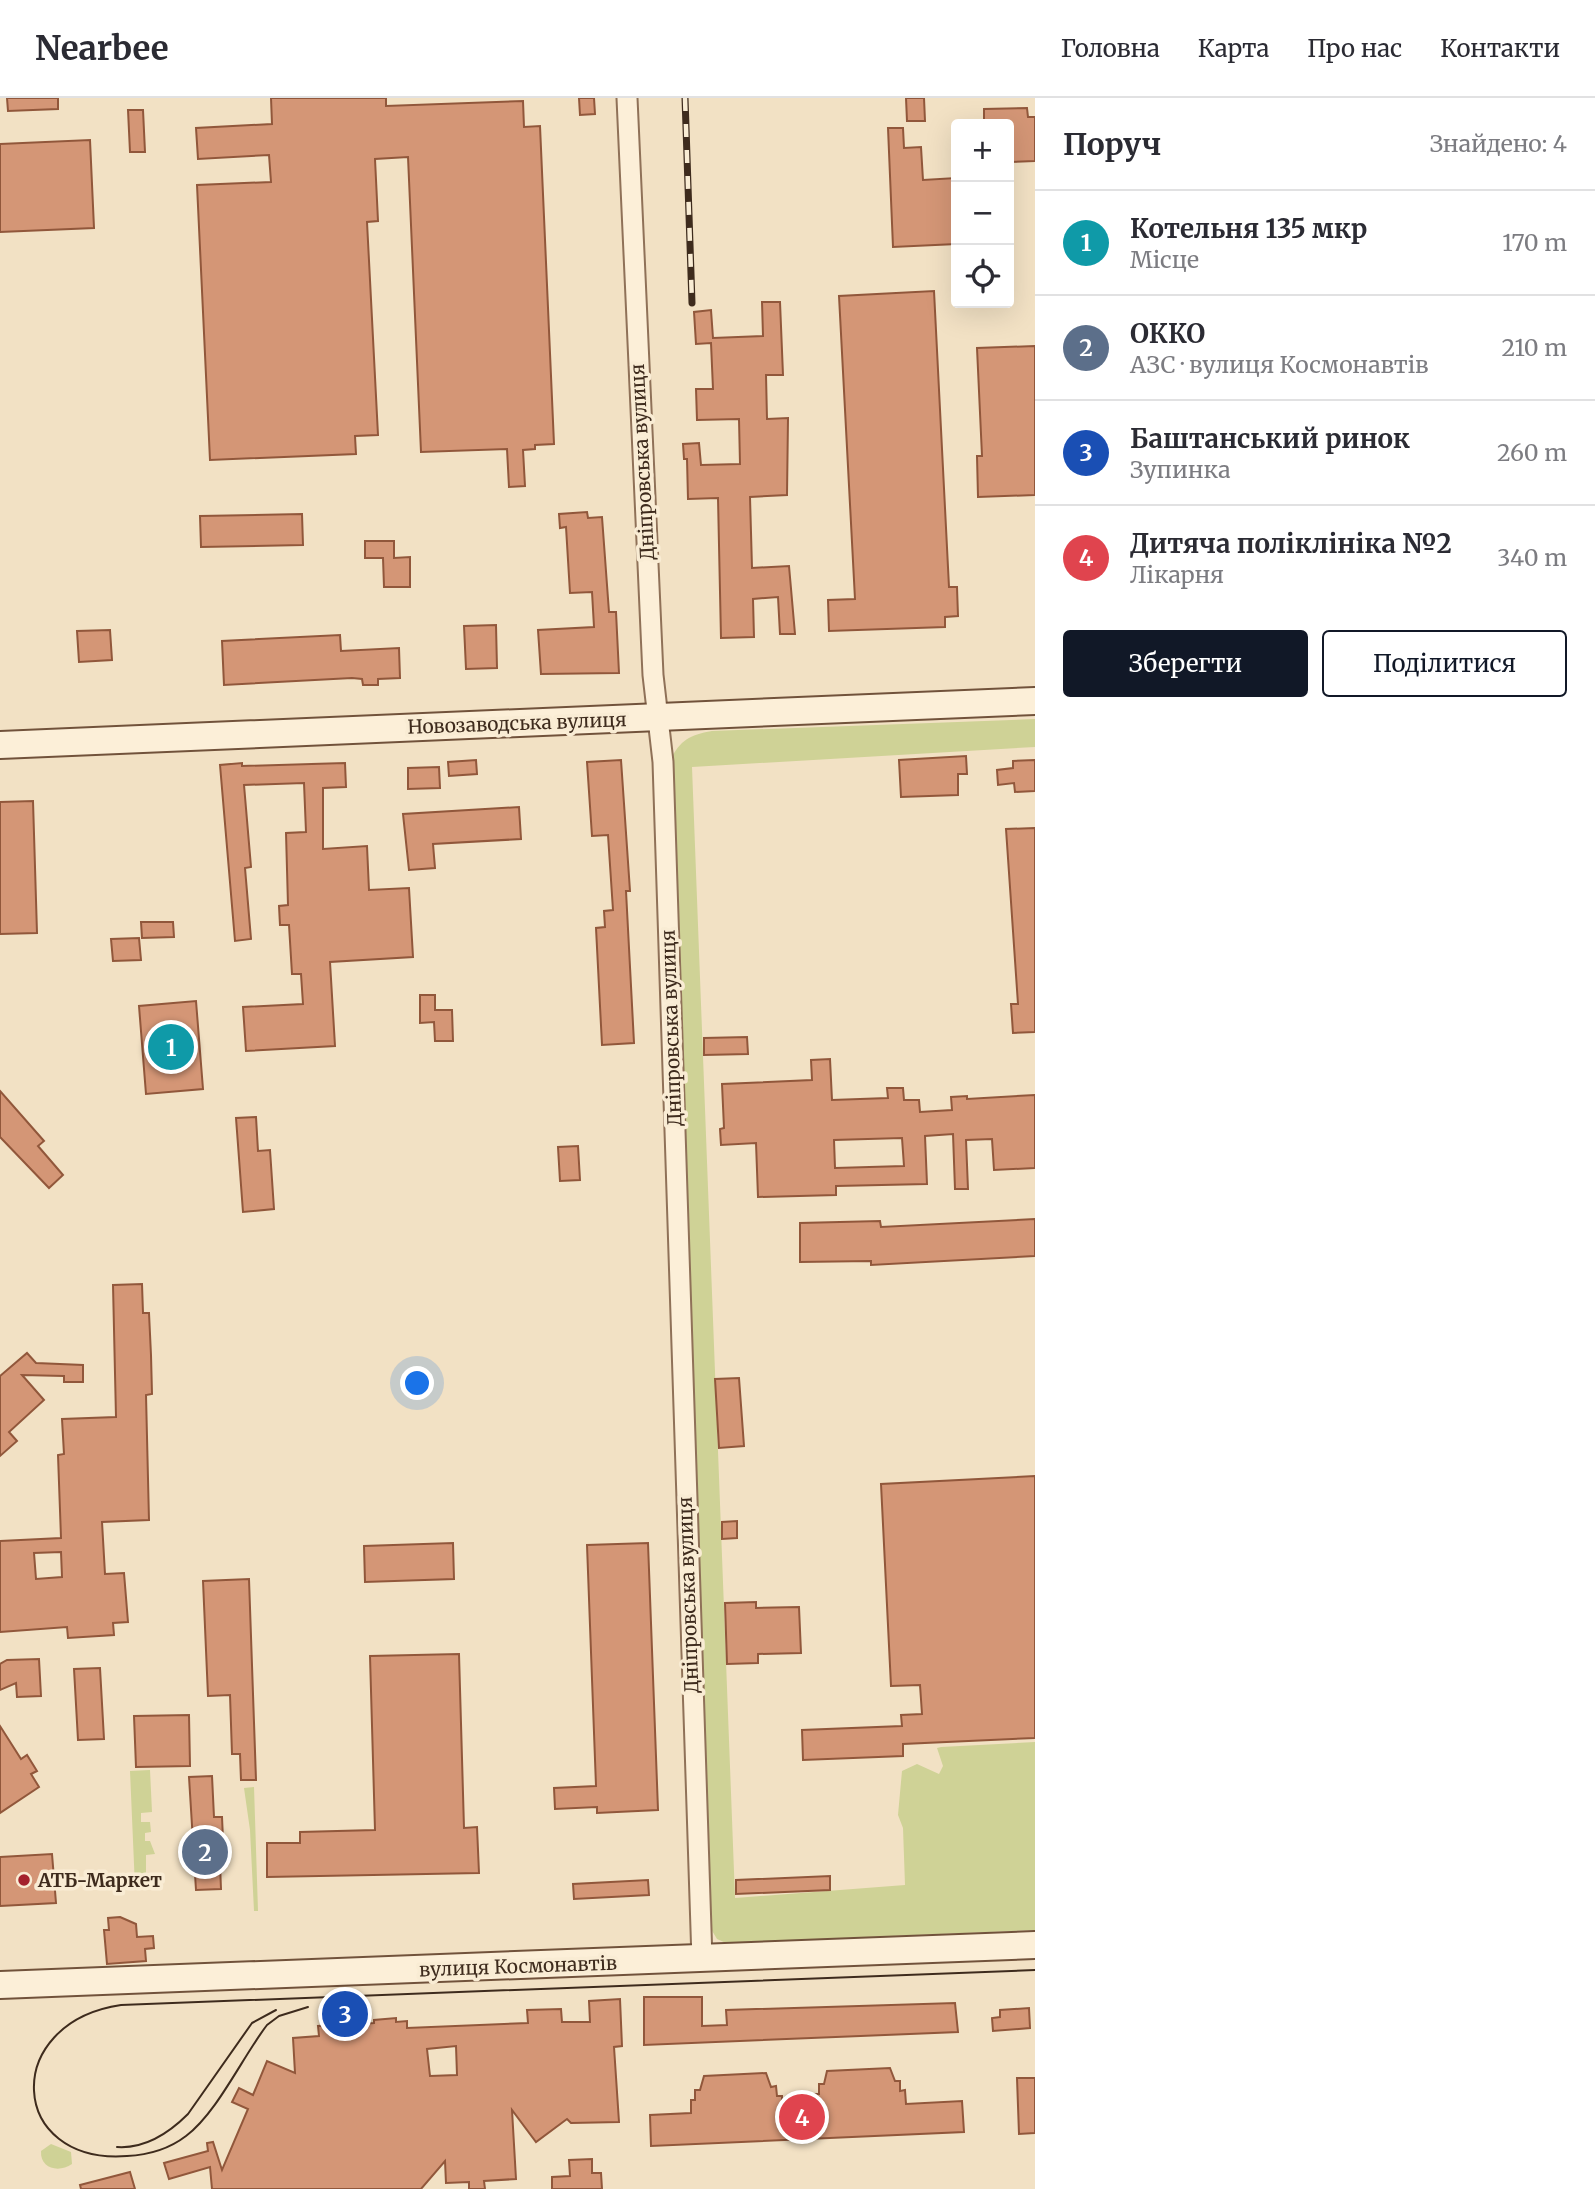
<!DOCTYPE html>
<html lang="uk">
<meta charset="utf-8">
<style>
:root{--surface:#fff;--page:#f2f2f3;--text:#2b2b33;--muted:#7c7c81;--line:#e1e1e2;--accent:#111827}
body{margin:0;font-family:Merriweather,serif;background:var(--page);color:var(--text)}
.controls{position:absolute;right:21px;top:21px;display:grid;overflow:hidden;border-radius:7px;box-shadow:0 7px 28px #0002}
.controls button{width:63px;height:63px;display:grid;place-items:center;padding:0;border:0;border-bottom:2px solid var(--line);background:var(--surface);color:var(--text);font:35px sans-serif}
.you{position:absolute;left:418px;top:1286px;width:24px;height:24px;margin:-18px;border:5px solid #fff;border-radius:50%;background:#1a73e8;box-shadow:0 0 0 10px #1a73e833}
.badge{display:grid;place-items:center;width:46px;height:46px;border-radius:50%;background:var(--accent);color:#fff;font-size:23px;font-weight:700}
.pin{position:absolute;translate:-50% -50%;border:4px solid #fff;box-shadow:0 2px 7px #0006}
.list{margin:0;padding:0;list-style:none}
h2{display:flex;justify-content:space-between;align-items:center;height:91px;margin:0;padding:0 28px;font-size:30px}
h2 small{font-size:23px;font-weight:400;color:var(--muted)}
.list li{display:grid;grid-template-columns:46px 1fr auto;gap:21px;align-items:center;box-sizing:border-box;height:105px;padding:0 28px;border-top:2px solid var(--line)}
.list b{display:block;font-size:26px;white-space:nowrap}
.list p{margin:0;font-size:23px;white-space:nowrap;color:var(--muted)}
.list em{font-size:23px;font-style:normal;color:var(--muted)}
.actions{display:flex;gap:14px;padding:21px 28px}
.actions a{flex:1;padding:16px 0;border:2px solid var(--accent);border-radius:7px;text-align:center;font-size:24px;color:var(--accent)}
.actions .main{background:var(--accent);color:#fff}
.icon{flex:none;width:38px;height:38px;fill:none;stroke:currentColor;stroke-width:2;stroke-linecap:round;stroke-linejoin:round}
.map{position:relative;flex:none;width:1035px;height:2091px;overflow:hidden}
header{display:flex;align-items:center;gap:42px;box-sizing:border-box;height:98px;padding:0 35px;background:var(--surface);border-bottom:2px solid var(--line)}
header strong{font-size:33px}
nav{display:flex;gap:38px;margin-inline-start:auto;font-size:24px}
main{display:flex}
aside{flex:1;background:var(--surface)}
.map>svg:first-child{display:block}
</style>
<header>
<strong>Nearbee</strong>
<nav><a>Головна</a><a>Карта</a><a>Про нас</a><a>Контакти</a></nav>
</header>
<main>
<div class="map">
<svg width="1035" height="2091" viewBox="0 0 1035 2091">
<rect width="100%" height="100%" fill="#f2e1c4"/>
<g fill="#cfd296">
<path d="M1035,621v28l-343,20 43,1131 170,-13 -2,-57 -5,-13 4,-44 15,-7 22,10 4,-8 -6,-18 4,-1 94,-5v188l-309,13 -9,-4 -9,-15 -38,-1164c11,-20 19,-25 42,-29z"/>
<path d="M150,1672l2,42 -11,1v9h9l1,10 -6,1v8h5l5,13 -9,1v31l-11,1 -5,-116z"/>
<path d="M254,1689l4,124h-4l-4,-81 -6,-42z"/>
<path d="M51,2046l20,8 1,12c-13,9 -32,5 -31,-13z"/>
</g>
<g fill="#d49676" stroke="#91573b" stroke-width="2" fill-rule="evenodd">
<path d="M7,0h51v11l-50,2z"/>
<path d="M271,0h115v8l137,-5 1,26 16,-1 14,318 -19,1v4l-12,1 2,36 -16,1 -2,-38 -86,3 -13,-295 -33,2 3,62 -11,1 11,213 -23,1 1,18 -146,6 -13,-275 74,-3 -2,-27 -71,4 -2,-31 76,-4z"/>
<path d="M579,0h15l1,16 -15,1z"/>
<path d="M906,0h18l1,23h-18z"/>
<path d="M1027,10l1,9h7v44l-26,1v-38h-25v-15z"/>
<path d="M128,12h15l2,42h-15z"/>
<path d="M888,30h15l1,20 17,-1 2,33 33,-2v66l-63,3z"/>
<path d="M90,42l4,88 -94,4v-88z"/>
<path d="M934,193l15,296h8l1,29 -13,1v10l-116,4 -1,-31 27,-1 -16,-303z"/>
<path d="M762,204h18l3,73h-17l1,44 21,-1 -1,77 -37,2 2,71 37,-2 6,68h-15l-2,-37 -25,2 1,38 -33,1 -3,-140 -30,1 -1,-40h-3l-1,-15 16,-1 2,22 39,-1 -1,-45 -42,1 -1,-31h17l-2,-46 -15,1 -2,-32 17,-2 2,28 50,-2z"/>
<path d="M1035,248v149l-57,2 -1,-41h5l-5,-108z"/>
<path d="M587,414l1,6 14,-1 7,95h7l3,61 -78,1 -3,-44 56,-3 -2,-35 -22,1 -4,-66 -6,1 -1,-14z"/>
<path d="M302,416l1,31 -102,2 -1,-31z"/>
<path d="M365,443h29v17l16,-1v30h-26l-1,-29h-18z"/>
<path d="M496,527l1,43 -31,1 -2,-43z"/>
<path d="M110,532l2,30 -33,2 -2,-31z"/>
<path d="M340,537l1,16 58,-3 1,30 -22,1v6h-15l-1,-6 -10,-1 -128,7 -2,-44z"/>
<path d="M966,658l1,18h-9v21l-57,2 -2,-37z"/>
<path d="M476,662l1,14 -28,2 -1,-14z"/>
<path d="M621,662l9,131h-4l8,152 -32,2 -6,-117 9,-1 -1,-16 9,-1 -5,-75 -16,1 -5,-74z"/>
<path d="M1035,662v31l-20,1 -1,-9 -16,2 -1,-15 16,-2v-7z"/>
<path d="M242,665v3l103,-3 1,24 -23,1v61l44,-3 2,44 40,-2 4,69 -83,5 5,84 -89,5 -3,-44 60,-3 -2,-30h-9l-3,-49h-9l-1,-19 9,-1 -2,-72 20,-1 -2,-49 -60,2 7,82 -6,1 6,71 -16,2 -15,-176z"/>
<path d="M439,669l1,21 -32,1v-21z"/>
<path d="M33,703l4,132 -37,1v-132z"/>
<path d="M519,709l2,32 -88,5 2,24 -26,2 -6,-56z"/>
<path d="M1035,730v204l-22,1 -2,-29h7l-12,-175z"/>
<path d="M141,824h32l1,15 -32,1z"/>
<path d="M139,840l2,22 -28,1 -2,-22z"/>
<path d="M420,897h15v15h17l1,31h-18l-1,-19 -14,1z"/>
<path d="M196,903l7,88 -57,5 -7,-88z"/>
<path d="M747,939l1,17 -44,1v-17z"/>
<path d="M830,961l2,41 56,-2 -1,-10h16l1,12h15l1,12 32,-2 -1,-13 16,-1v3l68,-4v73l-41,2 -2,-31 -26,1 2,49h-13l-2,-55 -28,2 2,48 -91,2v9l-78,2 -2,-54 -35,2 -1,-16 4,-1 -2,-44 90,-4 -1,-20zM902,1040l2,28 -69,2 -1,-28z"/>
<path d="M0,993l44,50 -6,5 25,29 -14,13 -49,-51z"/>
<path d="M256,1019l2,34 12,-1 4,59 -31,3 -7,-94z"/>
<path d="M578,1048l2,34 -20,1 -2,-34z"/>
<path d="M1035,1121v37l-164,9v-4l-71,1v-39l80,-2 1,6z"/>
<path d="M142,1186l1,29h6l2,42 1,39 -6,1 3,125 -47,2 3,52 19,-1 4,49 -15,1 1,12 -46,3 -1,-11 -67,5v-91l61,-3 -3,-83 6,-1 -2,-35 54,-2 -3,-132zM61,1454l1,25 -26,2 -2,-26z"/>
<path d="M27,1255l9,10 47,2v17h-19v-6l-42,-1 22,25 -35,32 8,9 -17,15v-80z"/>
<path d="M739,1280l5,68 -25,2 -4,-69z"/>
<path d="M1035,1378v262l-132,6v12l-100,4 -1,-30 100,-4 -1,-11 21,-1 -2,-29 -29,1 -10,-202z"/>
<path d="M737,1423v17l-15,1v-17z"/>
<path d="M453,1445l1,36 -89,3 -1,-36z"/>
<path d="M648,1445l10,267 -61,3v-6l-42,2 -1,-21 42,-2 -9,-241z"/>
<path d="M249,1481l7,201h-15l-1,-26h-8l-2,-59 -22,1 -5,-115z"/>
<path d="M756,1504v6l43,-1 2,46 -43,1v9l-31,1 -2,-61z"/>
<path d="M459,1556l5,174 13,-1 2,46 -212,4v-34h33v-11l75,-2 -5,-174z"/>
<path d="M39,1561l2,37 -24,1 -1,-14 -16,7v-26l7,-4z"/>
<path d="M100,1570l4,71 -26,1 -4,-71z"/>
<path d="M189,1617l1,51 -54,1 -2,-51z"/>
<path d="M0,1628l21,33 6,-4 10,16 -6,3 8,13 -39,26z"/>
<path d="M212,1678l2,41h8l1,22h-4l2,50 -25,1 -7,-113z"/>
<path d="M52,1756l4,49 -56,3v-49z"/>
<path d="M830,1778v14l-94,4v-14z"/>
<path d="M648,1782l1,15 -75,4 -1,-15z"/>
<path d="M120,1819l16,7 1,13 16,-1 1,12 -9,1 1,12 -39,3 -3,-34h5l-1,-12z"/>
<path d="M644,1899h58v29l25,-1 -1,-15 229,-7 3,29 -314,13z"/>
<path d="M620,1901l2,47 -8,1 5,75 -48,1 -4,-4 -31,23 -24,-32 4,69 -32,2 1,8h-16v-7l-23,1 -1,-22 -24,28h-209l-2,-22 -41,12 -5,-16 44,-12 -1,-8 6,-1 9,28 26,-61 -16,-7 7,-14 14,7 14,-34 28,12 -2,-35 26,-2 -1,-10 56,-3v-3l22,-2v4l11,-1v7l121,-5 -1,-13 34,-1 1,13h28l-1,-21zM456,1948l1,29 -27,1 -3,-27z"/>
<path d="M1029,1910l1,20 -37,3 -1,-13 8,-1v-7z"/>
<path d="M890,1970l5,13h5v10l5,-1 1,14 56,-3 2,31 -313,14 -1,-31 41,-2v-13h4v-10h5l4,-14 62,-3 5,14 5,-1 1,10h5v13l33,-1 -1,-14h5v-10h5l3,-13z"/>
<path d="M1017,1980h18v55l-16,1z"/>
<path d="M592,2061v14h9l1,16h-50v-12l18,-1 -1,-16z"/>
<path d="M130,2074l5,17h-54l-1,-4z"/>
</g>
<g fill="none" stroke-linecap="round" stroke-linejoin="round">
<defs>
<path id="street" d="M627,0l26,577 10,87 39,1198"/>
<g id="secondary">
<path d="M0,647l1035,-44"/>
<path d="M0,1887l1035,-40"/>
</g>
</defs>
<use href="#street" stroke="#8f7158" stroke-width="23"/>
<use href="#secondary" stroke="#71523b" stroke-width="30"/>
<use href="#street" stroke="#fcefd8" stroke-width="19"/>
<use href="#secondary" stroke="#fcefd8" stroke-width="26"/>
<g stroke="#3e2b1d" stroke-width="2">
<path d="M308,1909l-29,9 -12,9c-24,31 -50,88 -81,111 -17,13 -38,19 -59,20 -119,9 -127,-133 -6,-151l914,-35"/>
<path d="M117,2049c29,2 52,-14 71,-33l64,-91 24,-13"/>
</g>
<defs>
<path id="rail" d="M685,0l7,205"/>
</defs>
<use href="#rail" stroke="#3e2b1d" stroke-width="7"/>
<use href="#rail" stroke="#f9ecd4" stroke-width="4.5" stroke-dasharray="13" stroke-linecap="butt"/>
</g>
<circle fill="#a4222d" stroke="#f9ecd4" stroke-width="2.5" cx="24" cy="1782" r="7"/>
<g text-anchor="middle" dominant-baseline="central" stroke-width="7" stroke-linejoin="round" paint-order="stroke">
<g font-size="19" fill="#3e2b1d" stroke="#f9ecd4">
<text transform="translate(642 364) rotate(-93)">Дніпровська вулиця</text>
<text transform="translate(517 625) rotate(-2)">Новозаводська вулиця</text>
<text transform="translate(671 930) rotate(-92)">Дніпровська вулиця</text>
<text transform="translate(688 1497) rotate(-92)">Дніпровська вулиця</text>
<text transform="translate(518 1868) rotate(-2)">вулиця Космонавтів</text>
</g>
<g font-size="19" font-weight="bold" fill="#3e2b1d" stroke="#f9ecd4" text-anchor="start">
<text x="38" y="1782">АТБ-Маркет</text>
</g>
</g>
</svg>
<div class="controls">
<button>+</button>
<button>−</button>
<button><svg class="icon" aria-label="locate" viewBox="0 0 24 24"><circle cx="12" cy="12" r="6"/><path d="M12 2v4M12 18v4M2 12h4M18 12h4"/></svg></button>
</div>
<div class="you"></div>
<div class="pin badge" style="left:171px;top:949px;background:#0f9aa8">1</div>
<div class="pin badge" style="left:205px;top:1754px;background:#5c6f8a">2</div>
<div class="pin badge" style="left:345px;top:1916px;background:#1a4fb4">3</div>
<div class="pin badge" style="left:802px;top:2019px;background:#e0444e">4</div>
</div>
<aside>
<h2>Поруч<small>Знайдено: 4</small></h2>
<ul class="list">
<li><span class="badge" style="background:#0f9aa8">1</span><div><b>Котельня 135 мкр</b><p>Місце</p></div><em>170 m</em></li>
<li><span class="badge" style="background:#5c6f8a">2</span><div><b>ОККО</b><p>АЗС · вулиця Космонавтів</p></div><em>210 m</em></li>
<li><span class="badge" style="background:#1a4fb4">3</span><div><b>Баштанський ринок</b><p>Зупинка</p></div><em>260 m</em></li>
<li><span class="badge" style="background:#e0444e">4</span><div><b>Дитяча поліклініка №2</b><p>Лікарня</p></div><em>340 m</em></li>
</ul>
<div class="actions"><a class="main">Зберегти</a><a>Поділитися</a></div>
</aside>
</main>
